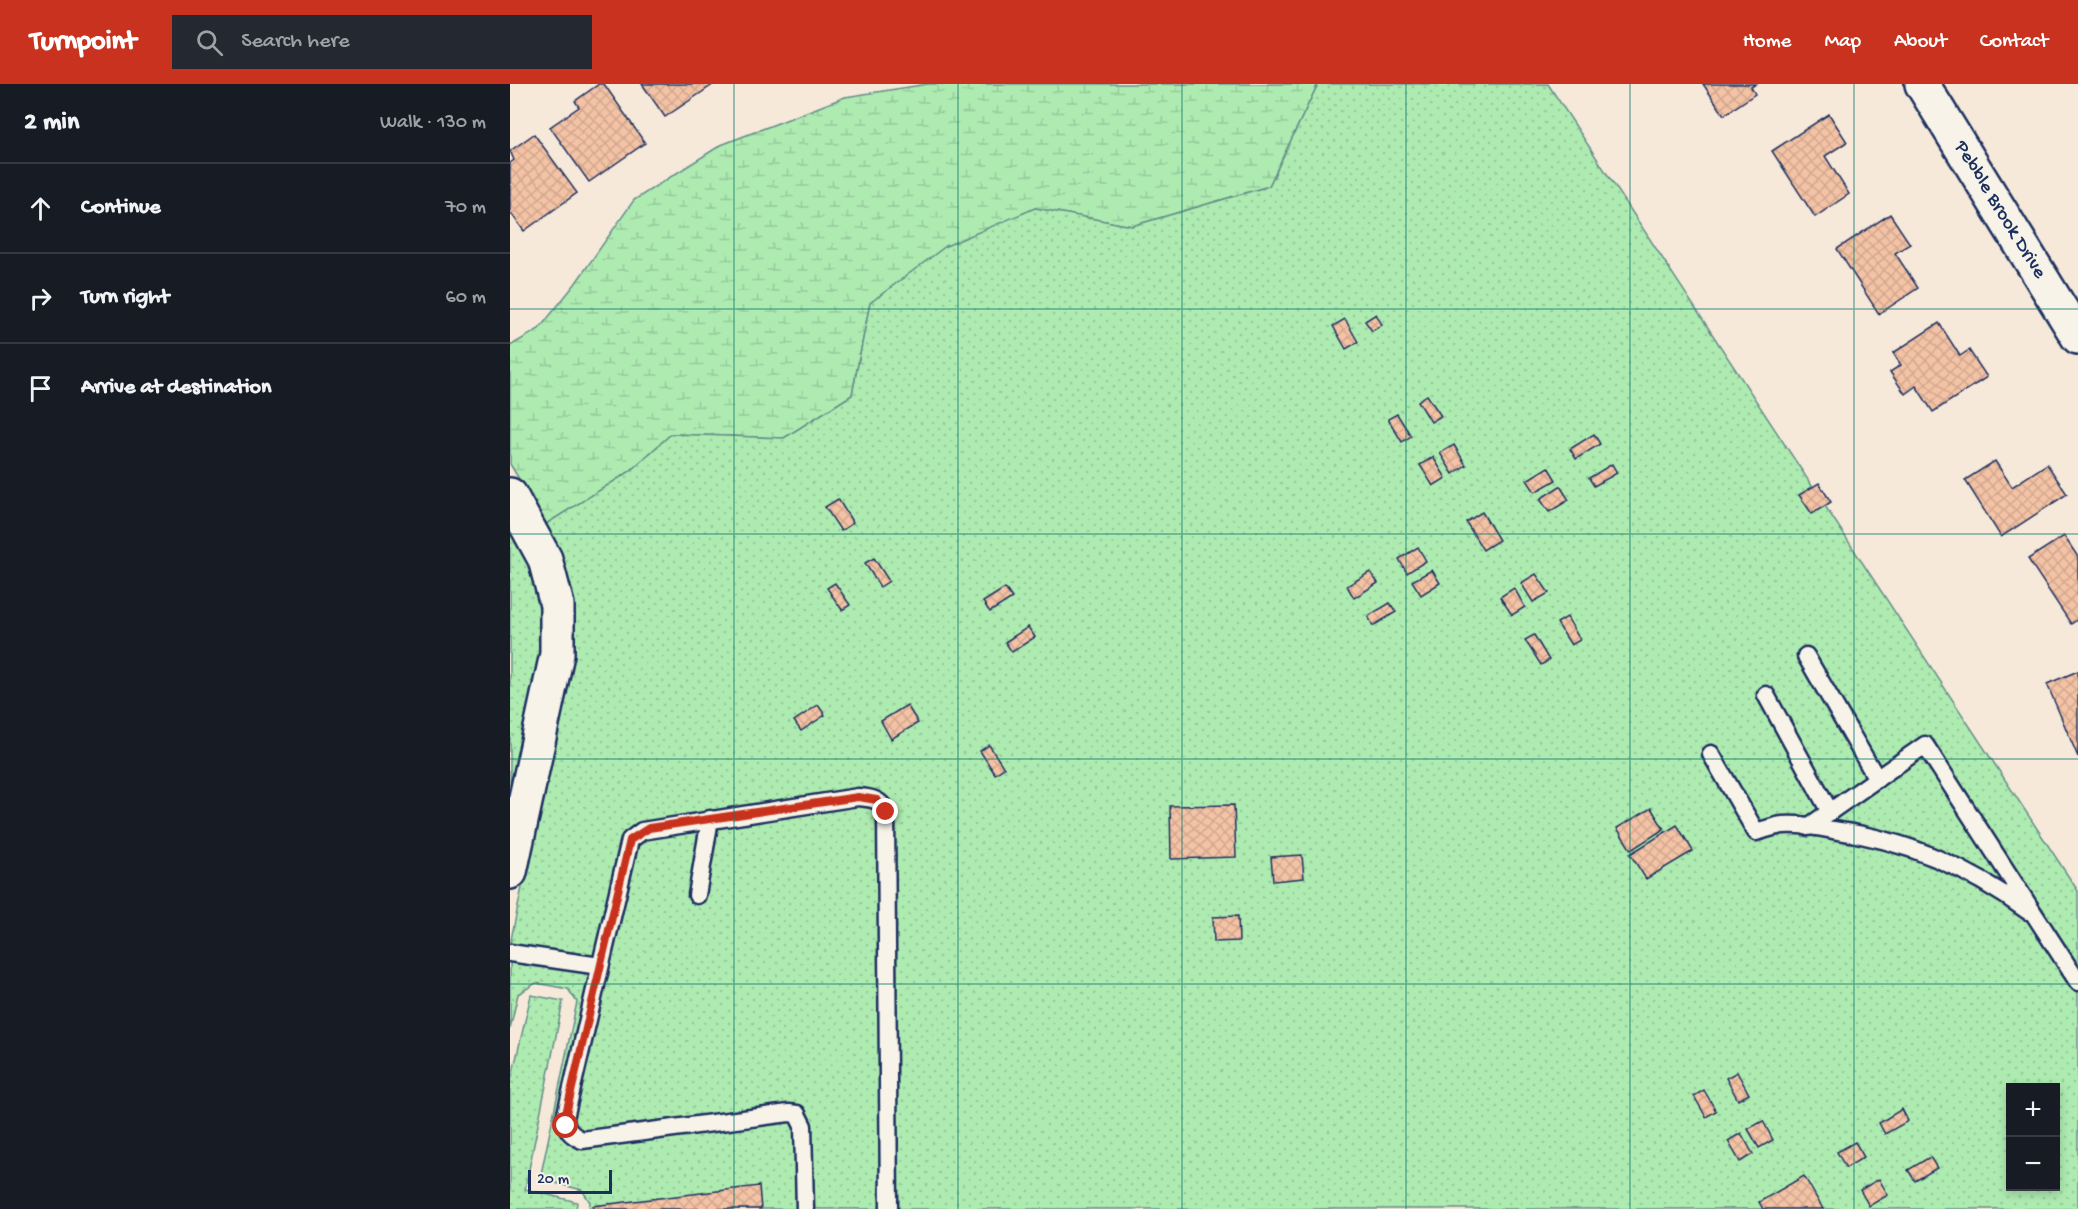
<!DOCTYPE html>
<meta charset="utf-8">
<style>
:root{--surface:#171b24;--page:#242831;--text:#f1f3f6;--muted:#9ea1a6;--line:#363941;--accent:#c8321e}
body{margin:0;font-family:"Gochi Hand",sans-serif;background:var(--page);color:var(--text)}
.controls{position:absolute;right:18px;bottom:18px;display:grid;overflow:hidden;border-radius:0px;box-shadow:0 3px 9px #0003}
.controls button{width:54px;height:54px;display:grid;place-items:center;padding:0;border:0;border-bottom:2px solid var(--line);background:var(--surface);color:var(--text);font:30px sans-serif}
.scale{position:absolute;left:18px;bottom:15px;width:84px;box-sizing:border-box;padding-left:6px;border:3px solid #1b2f5e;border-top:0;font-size:16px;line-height:21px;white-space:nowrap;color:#1b2f5e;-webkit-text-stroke:4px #f7f3e8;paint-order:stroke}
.stop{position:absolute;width:18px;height:18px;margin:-14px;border:4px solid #c8321e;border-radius:50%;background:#fff}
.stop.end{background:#c8321e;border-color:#fff;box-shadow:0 2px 6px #0008}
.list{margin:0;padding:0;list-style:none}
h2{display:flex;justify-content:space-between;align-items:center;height:78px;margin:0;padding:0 24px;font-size:26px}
h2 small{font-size:20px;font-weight:400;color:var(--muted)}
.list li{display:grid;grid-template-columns:39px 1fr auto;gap:18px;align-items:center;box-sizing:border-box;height:90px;padding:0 24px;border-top:2px solid var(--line)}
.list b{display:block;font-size:22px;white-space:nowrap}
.list em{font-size:20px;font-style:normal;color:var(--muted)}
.icon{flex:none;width:33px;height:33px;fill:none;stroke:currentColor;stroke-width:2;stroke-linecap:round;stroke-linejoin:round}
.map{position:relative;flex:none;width:1568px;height:1125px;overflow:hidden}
header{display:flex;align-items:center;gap:36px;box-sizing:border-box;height:84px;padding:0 30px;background:var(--accent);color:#fff}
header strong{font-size:28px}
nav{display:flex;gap:33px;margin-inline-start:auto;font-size:21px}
.search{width:420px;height:54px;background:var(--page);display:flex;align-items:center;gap:15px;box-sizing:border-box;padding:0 21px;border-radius:0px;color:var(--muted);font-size:22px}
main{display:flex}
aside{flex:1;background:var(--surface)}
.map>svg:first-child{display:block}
</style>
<header>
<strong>Turnpoint</strong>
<div class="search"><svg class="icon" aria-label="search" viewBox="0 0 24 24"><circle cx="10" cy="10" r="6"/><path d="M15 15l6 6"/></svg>Search here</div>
<nav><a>Home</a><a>Map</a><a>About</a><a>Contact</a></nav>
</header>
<main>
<aside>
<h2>2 min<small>Walk · 130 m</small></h2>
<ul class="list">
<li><svg class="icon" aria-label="ahead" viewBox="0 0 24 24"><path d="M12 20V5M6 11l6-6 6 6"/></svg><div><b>Continue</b></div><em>70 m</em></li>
<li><svg class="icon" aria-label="right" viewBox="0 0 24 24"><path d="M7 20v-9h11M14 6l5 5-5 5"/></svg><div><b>Turn right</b></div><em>60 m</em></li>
<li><svg class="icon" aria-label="arrive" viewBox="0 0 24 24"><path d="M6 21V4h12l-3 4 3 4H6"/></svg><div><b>Arrive at destination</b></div></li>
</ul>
</aside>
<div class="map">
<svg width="1568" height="1125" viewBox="0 0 1568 1125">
<defs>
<pattern id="wetland-marsh" width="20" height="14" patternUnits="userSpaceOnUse" patternTransform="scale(1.5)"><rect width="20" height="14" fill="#aeebb1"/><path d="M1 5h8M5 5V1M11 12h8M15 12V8" fill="none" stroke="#95ca9b"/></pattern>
<pattern id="park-dots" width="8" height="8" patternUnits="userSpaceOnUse" patternTransform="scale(1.5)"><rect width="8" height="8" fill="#aeebb1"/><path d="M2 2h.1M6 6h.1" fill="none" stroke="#95ca9b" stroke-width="1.8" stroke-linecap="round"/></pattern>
<pattern id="building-cross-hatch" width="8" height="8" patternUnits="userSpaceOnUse" patternTransform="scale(1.5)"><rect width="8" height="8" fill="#f4c2a4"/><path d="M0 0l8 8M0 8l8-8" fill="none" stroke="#d1a790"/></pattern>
</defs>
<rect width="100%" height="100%" fill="#f6e9da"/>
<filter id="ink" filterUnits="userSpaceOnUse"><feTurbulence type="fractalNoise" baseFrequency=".0167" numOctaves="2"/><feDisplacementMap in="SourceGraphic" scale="12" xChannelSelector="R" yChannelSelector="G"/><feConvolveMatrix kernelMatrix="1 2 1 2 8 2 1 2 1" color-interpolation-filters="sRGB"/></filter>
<g filter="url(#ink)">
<path fill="url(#wetland-marsh)" stroke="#648d88" stroke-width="1.5" d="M418,0h390l-49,102 -137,40 -97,-18 -165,95 -18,92 -68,43 -113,-4 -42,38 -83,52 -36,-60v-118l29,-17 36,-45 59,-84 87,-55 124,-48z"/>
<g fill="url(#park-dots)" stroke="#648d88" stroke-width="1.5" fill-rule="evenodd">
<path d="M808,0h230l530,807v318h-1489l1,-7 -8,-12 -42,-11 37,-177 -9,-13 -32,-6 -18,11 -8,35v-85l62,-292 -11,-98 -15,-30 83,-52 42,-38 113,4 68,-43 18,-92 76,-57 89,-38 97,18 137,-40zM1500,1004h46v98h-46z"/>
<path d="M5,451c12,23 23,47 27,73 6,52 -21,138 -32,191v-263z"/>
<path d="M21,911l32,6 -38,188 52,13 -1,7h-66v-124z"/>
</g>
<g fill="url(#building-cross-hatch)" stroke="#1b2f5e" stroke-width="1.5">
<path d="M89,0h5l41,59 -56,39 -39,-55 29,-20 -4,-6z"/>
<path d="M132,0h72l-49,33z"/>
<path d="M1193,0h53l-5,3 4,7 -31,21z"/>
<path d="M1319,30l18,28 -22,14 24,38 -34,23 -43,-66z"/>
<path d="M24,50l43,59 -53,38 -14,-19v-49l4,-3 -4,-9z"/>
<path d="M1380,130l20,30 -15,9 23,35 -39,26 -42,-65z"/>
<path d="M866,230l6,11 -10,6 -7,-10z"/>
<path d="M835,235l13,23 -12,7 -13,-23z"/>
<path d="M1429,239l21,33 9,-6 18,27 -54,35 -17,-26 -11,8 -15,-22 11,-7 -8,-12z"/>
<path d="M917,311l14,21 -10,6 -13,-21z"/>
<path d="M887,330l14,22 -9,6 -14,-23z"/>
<path d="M1084,350l6,10 -24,15 -6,-10z"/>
<path d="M944,361l12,20 -13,9 -13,-21z"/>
<path d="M923,373l13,21 -13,8 -13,-21z"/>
<path d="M1485,377l17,26 35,-23 20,30 -66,43 -36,-57z"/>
<path d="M1102,380l5,9 -23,13 -5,-8z"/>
<path d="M1038,383l8,13 -21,12 -8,-12z"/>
<path d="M1309,399l12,19 -19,12 -13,-19z"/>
<path d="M1050,402l9,14 -20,12 -9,-13z"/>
<path d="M328,415l15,24 -12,8 -16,-24z"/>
<path d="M972,428l17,28 -16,10 -17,-28z"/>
<path d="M1554,452l14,21v62l-7,5 -43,-65z"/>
<path d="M908,463l8,14 -19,12 -8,-14z"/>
<path d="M364,474l15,23 -9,6 -15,-24z"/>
<path d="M922,486l8,13 -19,12 -9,-14z"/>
<path d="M860,488l8,11 -24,15 -7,-12z"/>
<path d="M1026,490l13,19 -16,9 -12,-19z"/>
<path d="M325,499l15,22 -8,5 -15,-22z"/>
<path d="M495,504l7,10 -22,14 -7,-10z"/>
<path d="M1004,504l11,19 -13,8 -12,-18z"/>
<path d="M880,519l6,9 -23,14 -5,-10z"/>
<path d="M1057,533l13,23 -9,5 -14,-22z"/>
<path d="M518,543l7,10 -23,15 -7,-10z"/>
<path d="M1024,551l15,25 -8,5 -16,-25z"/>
<path d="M1568,587v86l-31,-73z"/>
<path d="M308,621l7,10 -24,16 -7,-10z"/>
<path d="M397,621l11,18 -27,16 -10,-18z"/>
<path d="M479,661l15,23 -9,6 -15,-23z"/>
<path d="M724,721l2,52 -65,2 -1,-53z"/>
<path d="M1141,724l13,21 -33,21 -14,-22z"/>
<path d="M1167,741l16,26 -47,28 -16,-25z"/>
<path d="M792,771l2,23 -31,3 -2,-24z"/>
<path d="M728,832l1,25 -25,1 -1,-25z"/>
<path d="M1227,988l12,22 -11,6 -12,-22z"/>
<path d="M1194,1006l12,21 -10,6 -12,-21z"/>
<path d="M1392,1025l6,12 -23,13 -6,-11z"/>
<path d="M1253,1037l10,19 -14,8 -11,-19z"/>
<path d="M1231,1049l12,21 -13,8 -12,-21z"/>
<path d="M1345,1058l9,15 -18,11 -9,-16z"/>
<path d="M1420,1073l7,11 -22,13 -7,-11z"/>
<path d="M1294,1092l19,33h-60l-4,-7z"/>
<path d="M1369,1095l9,16 -19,11 -9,-16z"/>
<path d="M249,1102l2,23h-167l-1,-3z"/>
</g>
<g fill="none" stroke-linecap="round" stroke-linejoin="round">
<defs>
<g id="service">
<path d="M1296,572l71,123"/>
<path d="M1256,611l64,117"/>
<path d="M1201,670l45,78c8,-2 18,-6 27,-7 16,-1 35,2 50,5 74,10 136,38 195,81"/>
<path d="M1298,743l117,-82 153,237"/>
<path d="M187,811l13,-76"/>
<path d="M0,869l90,13"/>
<path d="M295,1125l-2,-83 -6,-12 -8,-1 -207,27c-11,-5 -16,-10 -17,-22l65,-278 12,-9 216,-34c13,1 22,2 28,14l3,398"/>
</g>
<g id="minor">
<path id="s1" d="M1412,0l156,253"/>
</g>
<path id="tertiary" d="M0,411l35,64 12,46v49l-47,218"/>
</defs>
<use href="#service" stroke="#1b2f5e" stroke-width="21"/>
<use href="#minor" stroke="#1b2f5e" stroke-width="38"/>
<use href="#tertiary" stroke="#1b2f5e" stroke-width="38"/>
<use href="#service" stroke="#f7f3e8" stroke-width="16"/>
<use href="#minor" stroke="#f7f3e8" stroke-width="33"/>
<use href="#tertiary" stroke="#f7f3e8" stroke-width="33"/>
</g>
</g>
<g fill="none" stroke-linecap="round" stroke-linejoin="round" filter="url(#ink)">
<path stroke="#c8321e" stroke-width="8" d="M56,1042l-1,-8 65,-278 19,-12 209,-31 19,3 9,12"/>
</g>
<path fill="none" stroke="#0f766e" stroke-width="1.5" stroke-opacity="0.55" d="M224,0v1125M448,0v1125M672,0v1125M896,0v1125M1120,0v1125M1344,0v1125M0,225h1568M0,450h1568M0,675h1568M0,900h1568"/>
<g text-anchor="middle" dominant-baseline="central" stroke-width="4.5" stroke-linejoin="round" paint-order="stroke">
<g font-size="20" fill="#1b2f5e" stroke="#f7f3e8">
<text stroke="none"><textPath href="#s1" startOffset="148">Pebble Brook Drive</textPath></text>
</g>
</g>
</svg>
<div class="controls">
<button>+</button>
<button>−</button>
</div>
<div class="scale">20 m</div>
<div class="stop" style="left:56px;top:1042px"></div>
<div class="stop end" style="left:376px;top:728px"></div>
</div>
</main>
